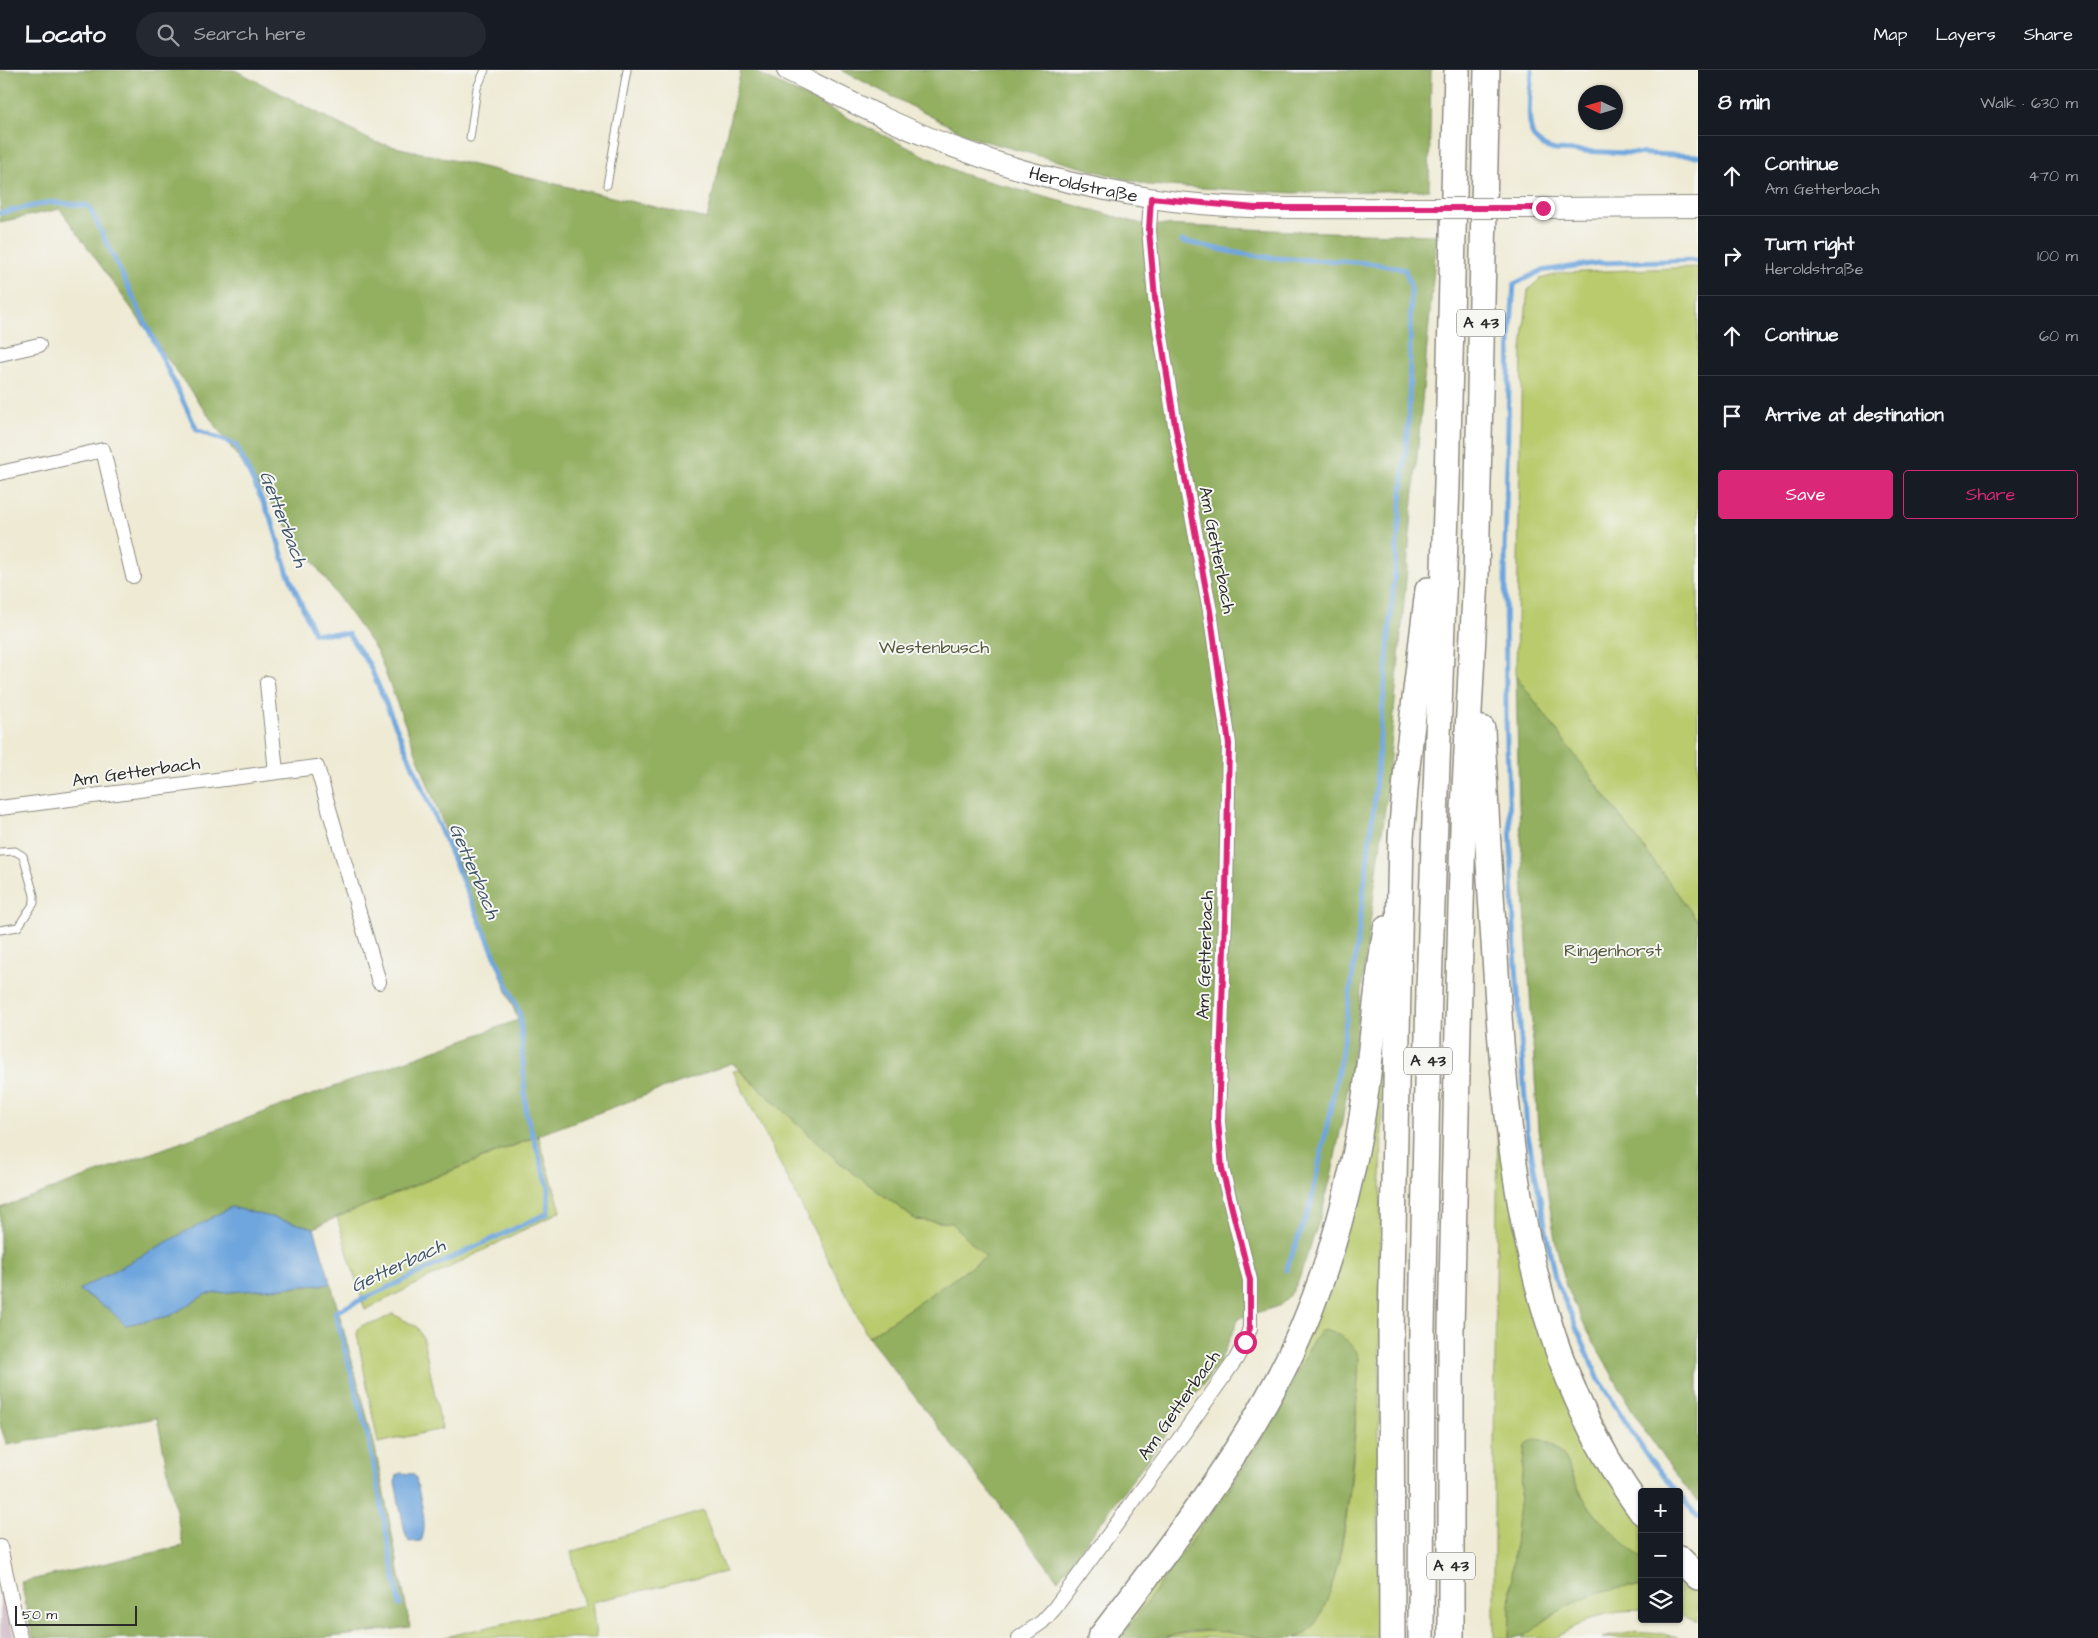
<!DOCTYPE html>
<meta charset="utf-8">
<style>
:root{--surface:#171b24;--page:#242831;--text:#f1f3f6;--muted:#9ea1a6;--line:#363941;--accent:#db2777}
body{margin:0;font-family:"Architects Daughter",sans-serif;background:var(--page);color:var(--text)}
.controls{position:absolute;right:15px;bottom:15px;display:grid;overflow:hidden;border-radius:5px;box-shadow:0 1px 4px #0004}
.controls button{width:45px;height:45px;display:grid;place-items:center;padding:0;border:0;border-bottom:1px solid var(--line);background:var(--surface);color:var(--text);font:25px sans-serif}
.compass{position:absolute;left:1578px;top:15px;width:45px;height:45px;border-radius:50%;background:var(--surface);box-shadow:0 1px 4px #0004;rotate:274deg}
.scale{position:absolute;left:15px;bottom:12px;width:122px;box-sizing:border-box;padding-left:5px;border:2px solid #2b2b2b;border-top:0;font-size:14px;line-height:18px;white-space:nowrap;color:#2b2b2b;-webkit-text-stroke:4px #f6f6f2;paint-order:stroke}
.stop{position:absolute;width:15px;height:15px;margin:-11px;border:4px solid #db2777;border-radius:50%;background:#fff}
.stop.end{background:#db2777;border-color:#fff;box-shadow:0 1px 5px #0008}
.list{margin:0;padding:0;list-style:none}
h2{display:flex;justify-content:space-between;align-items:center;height:65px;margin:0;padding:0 20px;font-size:21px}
h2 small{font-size:16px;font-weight:400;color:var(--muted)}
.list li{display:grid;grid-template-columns:32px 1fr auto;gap:15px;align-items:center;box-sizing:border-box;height:80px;padding:0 20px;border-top:1px solid var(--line)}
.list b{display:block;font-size:19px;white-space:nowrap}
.list p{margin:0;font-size:16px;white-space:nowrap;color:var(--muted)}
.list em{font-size:16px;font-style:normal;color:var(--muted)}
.actions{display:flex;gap:10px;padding:15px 20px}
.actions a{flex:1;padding:11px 0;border:1px solid var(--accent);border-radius:5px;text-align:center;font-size:18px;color:var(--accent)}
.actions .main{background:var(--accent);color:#fff}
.icon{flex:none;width:28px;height:28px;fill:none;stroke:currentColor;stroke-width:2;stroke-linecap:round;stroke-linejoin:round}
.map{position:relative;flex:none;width:1698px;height:1568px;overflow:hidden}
header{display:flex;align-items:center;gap:30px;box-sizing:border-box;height:70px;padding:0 25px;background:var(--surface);border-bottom:1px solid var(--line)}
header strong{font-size:24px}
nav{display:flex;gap:28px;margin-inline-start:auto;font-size:18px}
.search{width:350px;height:45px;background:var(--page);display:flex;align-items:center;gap:12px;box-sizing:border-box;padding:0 18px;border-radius:28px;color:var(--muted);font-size:19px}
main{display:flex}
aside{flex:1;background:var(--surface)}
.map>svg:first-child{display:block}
</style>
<header>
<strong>Locato</strong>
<div class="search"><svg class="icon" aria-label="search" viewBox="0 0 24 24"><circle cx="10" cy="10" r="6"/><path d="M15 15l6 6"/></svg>Search here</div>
<nav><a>Map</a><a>Layers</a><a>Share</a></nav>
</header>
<main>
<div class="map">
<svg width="1698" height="1568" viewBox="0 0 1698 1568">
<rect width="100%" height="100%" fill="#f6f6f2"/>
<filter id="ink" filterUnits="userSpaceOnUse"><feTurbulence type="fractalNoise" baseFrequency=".02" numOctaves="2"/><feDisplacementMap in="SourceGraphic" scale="10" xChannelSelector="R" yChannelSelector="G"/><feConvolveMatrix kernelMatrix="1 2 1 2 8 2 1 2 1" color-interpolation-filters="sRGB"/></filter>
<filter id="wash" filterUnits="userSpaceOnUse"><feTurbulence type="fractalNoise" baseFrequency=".0096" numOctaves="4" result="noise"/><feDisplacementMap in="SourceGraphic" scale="20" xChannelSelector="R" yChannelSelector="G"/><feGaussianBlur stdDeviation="1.12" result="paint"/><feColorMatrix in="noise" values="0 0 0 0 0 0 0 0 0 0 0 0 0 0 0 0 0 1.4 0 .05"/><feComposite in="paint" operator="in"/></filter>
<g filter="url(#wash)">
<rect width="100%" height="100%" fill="#eeead4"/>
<path fill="#d1bdc9" d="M0,1502l14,66h-14z"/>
<g fill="#bacb6e" stroke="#727b4c">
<path d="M1698,197v654l-182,-245 6,-326 6,-60 12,-11 21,-6z"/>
<path d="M1385,963l-3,64 -5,541h-81c56,-19 60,-227 63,-280l-77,45 -36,62 -118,164 -7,9h-12l169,-243z"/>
<path d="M739,1000l100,92 77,58 36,3 34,34 -118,80 -135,-266z"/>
<path d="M1498,1050l17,105 127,298v37c-17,-14 -35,-29 -47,-46 -6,-7 -11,-15 -15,-23 -12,-21 -23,-65 -55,-46l-14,141 -2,52h-15v-188z"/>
<path d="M538,1066l23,75 -196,99 -28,-93z"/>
<path d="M393,1244l24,13 6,11 19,91 -64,14 -21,-109c2,-12 10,-9 20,-12 5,-2 11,-6 16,-8z"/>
<path d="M703,1441l22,61 -133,30 4,36 -151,-1 139,-32 -13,-53z"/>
<path d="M1679,1499l19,19v34l-19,-7z"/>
<path d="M1621,1517h21v23l-23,1 -28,7 -36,20h-32c29,-25 60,-44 98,-51z"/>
<path d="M1209,1561h15l41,7h-99l7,-3z"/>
<path d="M1629,1562l34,2 15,4h-76z"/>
</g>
<g fill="#93af61" stroke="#5f6d46">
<path d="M0,0h235l139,72 333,77 34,-149h10l211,104 180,50 150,7 145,4 -51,567 -35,266 -9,54 -11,55 -10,38 -23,67 -9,15 -10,9 -40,12 -20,45 -161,217 -190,-243 118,-80 -34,-34 -36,-3 -77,-58 -107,-99 -188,70 -207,84 -23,11 -83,-21 -152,83 31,20 15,15 45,-9 36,-22 125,-10 43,159 36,184 -86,11h-291l-12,-56 162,-36 -26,-128 -150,27 -7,-20v-217l518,-188 -141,-369 -317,-442 -60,13z"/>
<path d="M841,0h590l-2,120 -136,3 -146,-8 -174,-47z"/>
<path d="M1516,606l182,245v582l-34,-44 -28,-42 -49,-87 -21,-44 -11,-46 -17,-110 -19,-325z"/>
<path d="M1324,1260c15,3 31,13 35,28 -3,47 -9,266 -61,279 -6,1 -13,1 -19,1 -37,0 -77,-16 -113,0h-45l125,-173 36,-62 32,-64 5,-7z"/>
<path d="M1534,1369l10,1 19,15 17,38 16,23 46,44v27c-33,-2 -67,12 -94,31 -15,11 -18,20 -39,20l2,-52 14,-141z"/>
</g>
<g fill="#6ea6dd" stroke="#4c6884">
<path d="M231,1137l83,21 17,56 -125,10 -36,22 -45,9 -15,-15 -31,-20z"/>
<path d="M401,1403l12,1 3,4c3,17 13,48 5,63l-12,1 -4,-9 -10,-51 2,-7z"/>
</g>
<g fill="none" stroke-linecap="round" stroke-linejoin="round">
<g stroke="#6ea6dd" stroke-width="5">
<path d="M1532,0c-1,18 -7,55 3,69 6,7 13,9 20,11l143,6"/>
<path d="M0,143l51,-11 38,4 108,224 39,15 36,76 15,50 27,62 34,1 21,30 151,350 6,99 23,75 -1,25 -213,99 34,129 31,164"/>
<path d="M1182,171c25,5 50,12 75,15 49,7 100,1 148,14l6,17 -2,126 -35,391 -16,134 -17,118 -13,65 -18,86 -24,63"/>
<path d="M1677,1422l-31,-38 -47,-74 -44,-102 -28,-148 -12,-180 -9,-231 -1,-168 5,-212 4,-55 27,-13 57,-8 100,-3"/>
<path d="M1679,1425l19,22"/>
</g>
</g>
</g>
<g filter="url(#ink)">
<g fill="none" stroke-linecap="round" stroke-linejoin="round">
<defs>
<g id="lane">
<path d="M470,68l7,-50 8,-18"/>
<path d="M607,115l20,-115"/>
<path d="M0,782l15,-1 8,5 11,39v8l-16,24 -18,3"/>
</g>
<g id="street">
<path d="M0,284l39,-9"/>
<path d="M0,403l103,-23 30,126"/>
<path d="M267,613l9,89"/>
<path d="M0,738l317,-41 62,215"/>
<path d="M0,1477l20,91"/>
<path d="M1019,1568l23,-16 12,-13 134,-182 48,-68 9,-17 5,-14v-48l-28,-111 -4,-48 8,-231 3,-146 -19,-133 -35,-186 -20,-127 -6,-68 2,-32"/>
</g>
<g id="secondary">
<path id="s1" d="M787,0c60,30 119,61 183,83 57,21 119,35 180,45 82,13 166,10 250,10"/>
<path d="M1543,138l155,-1"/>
</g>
<g id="highway">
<path d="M1482,659c3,76 8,152 13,228 12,191 29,395 147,555"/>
<path d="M1679,1488l19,19"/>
<path d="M1100,1568c63,-82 127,-164 176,-255 36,-66 60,-140 76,-213 18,-80 21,-161 34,-241"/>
<path d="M1392,1568l-1,-308 10,-492 6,-72 21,-176"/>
<path d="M1421,1568l1,-309 7,-341 18,-504 10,-414"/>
<path d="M1451,1568v-309l8,-343 4,-158 13,-252 11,-506"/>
</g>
</defs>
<use href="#lane" stroke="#8c8a80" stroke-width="9"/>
<use href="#street" stroke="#8c8a80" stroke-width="16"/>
<use href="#secondary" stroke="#8c8a80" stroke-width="22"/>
<use href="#highway" stroke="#8c8a80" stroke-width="28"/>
<use href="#lane" stroke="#fff" stroke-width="7"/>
<use href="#street" stroke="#fff" stroke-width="14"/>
<use href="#secondary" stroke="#fff" stroke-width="20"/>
<use href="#highway" stroke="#fff" stroke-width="25"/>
<defs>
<path id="secondary-bridge" d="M1400,138h143"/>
</defs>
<use href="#secondary-bridge" stroke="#8c8a80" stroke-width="22" stroke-linecap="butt"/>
<use href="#secondary-bridge" stroke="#fff" stroke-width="20"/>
</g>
</g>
<g fill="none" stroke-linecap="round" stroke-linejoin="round" filter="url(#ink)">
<path stroke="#db2777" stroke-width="6" d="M1245,1272l5,-14v-48l-28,-111 -4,-48 8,-231 3,-146 -19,-133 -35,-186 -20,-127 -6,-68 2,-32 104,10h288"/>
</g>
<g text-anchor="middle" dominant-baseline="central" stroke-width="4" stroke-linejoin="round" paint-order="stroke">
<g fill="#f6f6f2" stroke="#686867" stroke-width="1">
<rect x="1457" y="239.5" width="48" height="27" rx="4"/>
<rect x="1404" y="977.5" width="48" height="27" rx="4"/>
<rect x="1427" y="1482.5" width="48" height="27" rx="4"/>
</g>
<g font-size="16" font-weight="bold" fill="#2b2b2b">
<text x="1481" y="253">A 43</text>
<text x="1428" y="991">A 43</text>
<text x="1451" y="1496">A 43</text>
</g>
<g font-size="18" fill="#2b2b2b" stroke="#f6f6f2">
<text stroke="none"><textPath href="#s1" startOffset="319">Heroldstraße</textPath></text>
<text transform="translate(1217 480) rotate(79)">Am Getterbach</text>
<text transform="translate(136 702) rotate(-8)">Am Getterbach</text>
<text transform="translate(1205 885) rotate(-88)">Am Getterbach</text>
<text transform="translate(1179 1335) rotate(-55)">Am Getterbach</text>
</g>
<g font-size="18" fill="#565b3f" stroke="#f6f6f2">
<text x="934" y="577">Westenbusch</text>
<text x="1613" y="880">Ringenhorst</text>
</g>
<g font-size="19" font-style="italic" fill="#425669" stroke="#f6f6f2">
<text transform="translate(283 449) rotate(69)">Getterbach</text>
<text transform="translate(474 801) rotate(67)">Getterbach</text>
<text transform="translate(398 1196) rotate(-25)">Getterbach</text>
</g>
</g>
</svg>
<div class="controls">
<button>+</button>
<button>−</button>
<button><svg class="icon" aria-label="layers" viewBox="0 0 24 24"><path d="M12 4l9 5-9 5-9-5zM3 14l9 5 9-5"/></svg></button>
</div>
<svg class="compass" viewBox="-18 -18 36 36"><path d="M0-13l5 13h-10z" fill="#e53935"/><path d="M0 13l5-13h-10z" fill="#9ea1a6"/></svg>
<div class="scale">50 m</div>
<div class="stop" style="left:1245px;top:1272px"></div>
<div class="stop end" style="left:1543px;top:138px"></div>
</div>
<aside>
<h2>8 min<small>Walk · 630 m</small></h2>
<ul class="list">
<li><svg class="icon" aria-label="ahead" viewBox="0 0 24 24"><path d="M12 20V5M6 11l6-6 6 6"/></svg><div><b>Continue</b><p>Am Getterbach</p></div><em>470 m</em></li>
<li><svg class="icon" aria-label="right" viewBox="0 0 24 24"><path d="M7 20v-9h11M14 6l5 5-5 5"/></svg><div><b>Turn right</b><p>Heroldstraße</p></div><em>100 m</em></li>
<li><svg class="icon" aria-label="ahead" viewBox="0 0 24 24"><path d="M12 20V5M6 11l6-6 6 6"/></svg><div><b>Continue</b></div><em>60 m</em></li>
<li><svg class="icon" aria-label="arrive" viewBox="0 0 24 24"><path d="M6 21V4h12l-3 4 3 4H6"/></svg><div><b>Arrive at destination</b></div></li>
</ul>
<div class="actions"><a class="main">Save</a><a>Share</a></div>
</aside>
</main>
